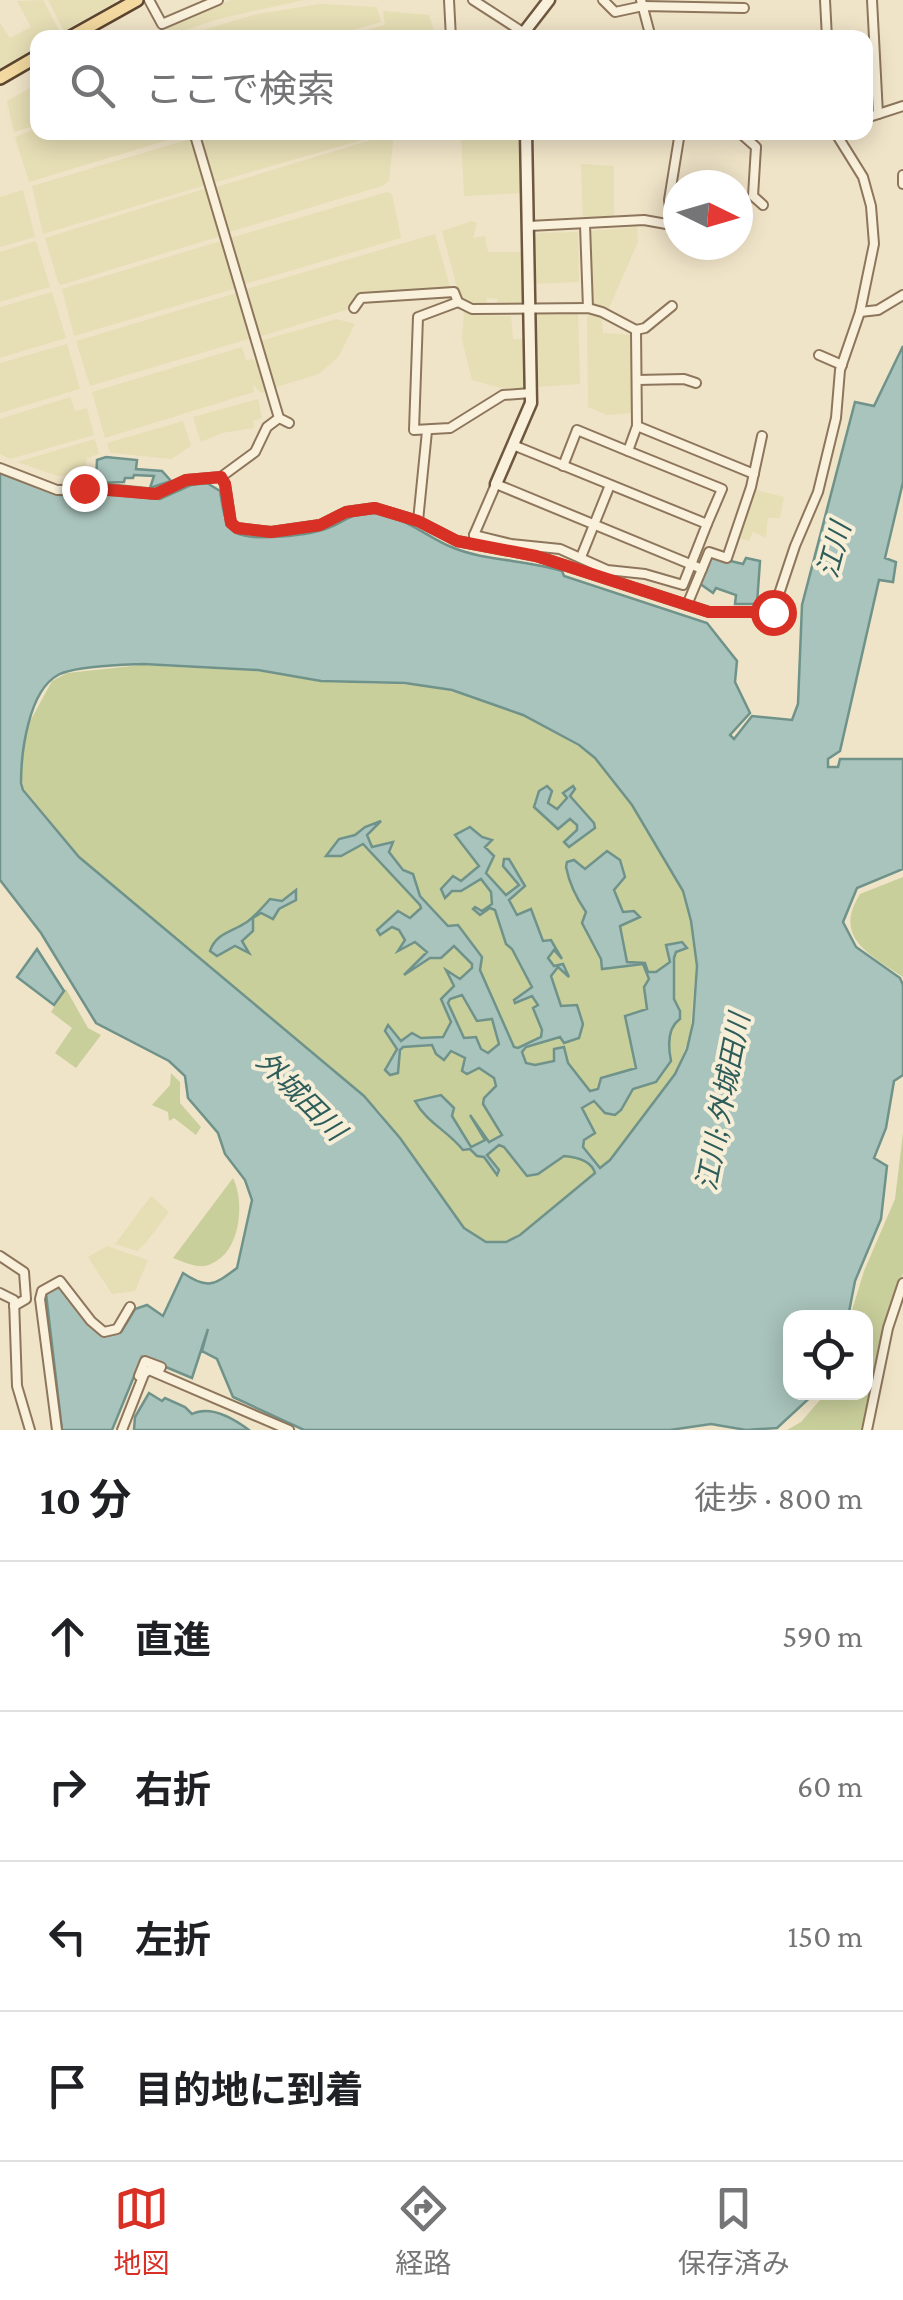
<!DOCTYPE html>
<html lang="ja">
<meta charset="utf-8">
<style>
:root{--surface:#fff;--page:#f2f2f2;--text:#202124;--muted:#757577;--line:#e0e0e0;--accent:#d93025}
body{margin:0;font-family:"Crimson Pro","Noto Sans JP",serif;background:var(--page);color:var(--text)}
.controls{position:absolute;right:30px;bottom:30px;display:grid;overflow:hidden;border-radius:20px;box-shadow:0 5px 25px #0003}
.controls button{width:90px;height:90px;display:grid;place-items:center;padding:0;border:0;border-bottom:2px solid var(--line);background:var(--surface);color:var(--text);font:50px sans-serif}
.compass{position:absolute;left:663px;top:170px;width:90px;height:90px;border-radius:50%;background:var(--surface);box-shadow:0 5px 25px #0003;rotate:95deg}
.stop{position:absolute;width:30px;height:30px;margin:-22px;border:8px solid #d93025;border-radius:50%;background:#fff}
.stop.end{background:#d93025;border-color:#fff;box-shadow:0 2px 10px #0008}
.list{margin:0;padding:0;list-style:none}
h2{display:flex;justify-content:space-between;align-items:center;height:130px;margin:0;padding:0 40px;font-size:42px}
h2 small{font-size:32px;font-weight:400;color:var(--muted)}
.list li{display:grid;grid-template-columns:65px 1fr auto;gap:30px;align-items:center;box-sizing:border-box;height:150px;padding:0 40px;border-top:2px solid var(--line)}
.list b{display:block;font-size:38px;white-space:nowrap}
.list em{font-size:32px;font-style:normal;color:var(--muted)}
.icon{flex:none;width:55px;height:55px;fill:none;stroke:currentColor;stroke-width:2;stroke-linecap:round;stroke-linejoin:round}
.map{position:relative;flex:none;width:903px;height:1430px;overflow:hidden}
.search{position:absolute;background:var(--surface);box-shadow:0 5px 25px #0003;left:30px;right:30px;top:30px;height:110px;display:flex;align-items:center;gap:25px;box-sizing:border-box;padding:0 35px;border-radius:20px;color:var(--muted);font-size:38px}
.sheet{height:730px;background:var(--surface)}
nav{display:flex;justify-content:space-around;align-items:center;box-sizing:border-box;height:140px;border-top:2px solid var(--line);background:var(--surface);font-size:28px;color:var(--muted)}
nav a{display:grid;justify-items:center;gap:5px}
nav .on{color:var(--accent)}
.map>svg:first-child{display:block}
</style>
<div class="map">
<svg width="903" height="1430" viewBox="0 0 903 1430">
<rect width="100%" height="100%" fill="#f0e4c8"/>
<g fill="#e6deb5">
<path d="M43,0l19,36 -24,2 -1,12 -37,22v-49l10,15 21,-11 -14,-26z"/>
<path d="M48,0h67l1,2 -52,29z"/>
<path d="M230,0h74l-86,19 -50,17 -2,-8z"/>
<path d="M319,4l58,3 4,15 -53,15h-147l72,-22z"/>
<path d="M383,11l46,4 7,22h-93l42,-12z"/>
<path d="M37,84v41l-23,7 -7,-31z"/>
<path d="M37,128l1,4 153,1 -162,49 -14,-45z"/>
<path d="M213,132l174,1 -171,49 -6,-2 -11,-40z"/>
<path d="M394,133l-5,48 -7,5 -156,47 -13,-45z"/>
<path d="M461,133h60l2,60 -59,3z"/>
<path d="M190,139l16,46 -163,49 -11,-48z"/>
<path d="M581,164l33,2v56l-31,2z"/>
<path d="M207,188l14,48 -160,49 -3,-3 -13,-44z"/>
<path d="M23,190l12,47 -35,10v-50z"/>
<path d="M387,192l5,2 9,44 -159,47 -12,-47z"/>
<path d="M472,221l5,2 -4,15 12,-2 3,16h37l1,55 -29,2v-10l-10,-1 -1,11 -12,-1 -14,-9 -18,-68z"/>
<path d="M637,227l1,15 -30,68 -18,-6 -1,-73z"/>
<path d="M578,232l1,50 -41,2 -5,-6v-41l5,-4z"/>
<path d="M435,234l16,56 -92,6 -10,13 -90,28 -3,-2 -13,-45z"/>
<path d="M36,241l14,46 -50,15v-50z"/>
<path d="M221,241l16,47 -163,48 -12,-47z"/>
<path d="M52,292l14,46 -66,20v-51z"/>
<path d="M236,293l16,45 -162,48 -14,-45z"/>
<path d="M464,310l11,5 36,1 2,23h12l1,49h-25l-29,-8 -10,-40z"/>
<path d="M578,312l2,72 -41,3 -4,-8 -1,-66z"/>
<path d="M594,312l8,5 1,16 30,2 1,78 -27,2 -19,-8 -1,-91z"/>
<path d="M337,319l18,5 -16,32 -20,18 -46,14 -13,-47z"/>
<path d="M67,344l13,45 -80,24v-50z"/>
<path d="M242,347l4,13 6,-1 8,6 8,26 -7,2 -8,-8 1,7 -149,46 -13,-46z"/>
<path d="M70,397l5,14 12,-3 7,27 -84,24 -10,-5v-35z"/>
<path d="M258,399l4,19 -9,3 1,7 -32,5 -21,9 -8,-25z"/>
<path d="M183,421l8,25 -20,13 -60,-6 -2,-3 -2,-7z"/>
<path d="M95,439l4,15 -12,4 -3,16 -26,2 -41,-14z"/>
<path d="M756,490l28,7 -4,21h-12l-2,20 -13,-6 -4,9 -12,-3 15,-47z"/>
<path d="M151,1196l18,16 -24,32 -8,7 -22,-7z"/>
<path d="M107,1246l41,14 -13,31 -23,3 -24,-37z"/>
</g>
<g fill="#c9cf9b">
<path d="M141,665l117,6 65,11 99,3 42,9 58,21 56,31 16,12 37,47 37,57 14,29 8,30 6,45 -6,71 -15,37 -65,86 -90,74 -15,7 -19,1 -22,-14 -84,-116 -50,-46 -108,-87 -142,-122 -56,-68 -4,-17 8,-47 24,-44 15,-8z"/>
<path d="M903,877v100c-32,-22 -71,-39 -43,-83z"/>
<path d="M66,989l22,39 13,7 -25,33 -21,-15 17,-25 -21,-16z"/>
<path d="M171,1073l9,9v21l21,24 -5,8 -22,-17 -5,3 -1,-9 -16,-7 18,-20z"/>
<path d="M903,1133v140l-17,45 -21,112h-78l14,-8 25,-29 40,-1v-74l-16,-1 14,-46 31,-72z"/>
<path d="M233,1178c12,24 8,74 -22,86 -13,6 -26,-2 -38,-6z"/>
</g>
<g fill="#a9c4bc" stroke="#6f938a" stroke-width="2.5" fill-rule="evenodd">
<path d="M903,346v136l-18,76 11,4 -3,20 -14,-2 -39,171 -12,8v8h10l2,-8h63v110l-46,19 -14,34 13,25 44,31 3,7v90l-9,6 -8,47 -12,30 13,8 -6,53 -26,62 -7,36 -58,1v74l25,1 -38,35 -31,2 -35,-6 -41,6h-366l-71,-33 -16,-38 -15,-8 6,-22 -16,49 -50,-21 -30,73h-50l-16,-136 12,-8 31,37 16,12 16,-3 14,-23 12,-4 16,11 20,-43c25,17 31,12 54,-5l15,-68 -7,-20 -20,-26 -7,-21 -30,-35 -3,-22 -16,-15 -73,-38 -55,-90 -41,-53v-407l60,22 40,-1 60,5 31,-14 16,-2 13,8c2,11 4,36 16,42 17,9 74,2 92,-5 13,-4 21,-13 35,-15 33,-3 59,21 86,33 36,16 77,13 113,25l2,5 143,47 30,38 -2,21 15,31 -20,22 4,4 18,-23 40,4 6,-16 4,-99 53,-203 19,4zM143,664l115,6 63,11 84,2 47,7 71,25 56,30 16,13 37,47 51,86 8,30 6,45 -4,57 -6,26 -12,25 -65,86 -10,8 -17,-21 1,-7 11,-7 -13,-25 12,-7 11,12 10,2 6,-5 12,-21 23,-7 15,-21c-3,-15 -4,-33 9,-42v-8l-6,-12v-41l2,-6 11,-4 -5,-6 -16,3 4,17 -14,10h-8l-3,-9 -18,-1 -7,-36 20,-9 -6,-6 -11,1 -9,-22 11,-13 -5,-17 -13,-9 -22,18 -11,-9 -7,2 -1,5c3,15 11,32 20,45l-4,11 19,36 1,10 41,-5 6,15 -5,8 3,22 -22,7 11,52 -35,10 -3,11 -8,2 -22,-28 -4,-16 -10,2v12l-19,4 -9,-2 -4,-11 4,-5 34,-10 4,6 15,-5 4,-14 -6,-19 -16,1 -10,-30 7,-9 11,10 -6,-13 -9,2 -6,-8 6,-8 8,9 -11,-19 -8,1 -12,-32 -14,6 -8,-15 16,-14 -16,-27h-5l-1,7 16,19 -13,10 -20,-22 8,-17 -9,-9 7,-7 -10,-3 -12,-10 -15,8 24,31 -18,15 -8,-5 -12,13 4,9 7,-7h9l20,-12 10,13 1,12 -10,7 -7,-4 -2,2 7,6 10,-7 5,2 11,34 6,5 20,38 -18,13 1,3 17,-7 6,9 -5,3 9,22 -1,7 -23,11 -4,-1 -34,-77 2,-13 -24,-32 -10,1 -28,-30 -7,-22 -10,-4 -14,-18 4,-10 -21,5 -5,-12 14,-14 -16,6 -10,8 -16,4 -13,17h15l22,-12 57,61 1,3 -11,10 -12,-7 -21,19 3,5 12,-8 7,3 6,10 -7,11 17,-9 12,10 -23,23 26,-17h11l13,-12 18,18v4l-12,11 -14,-9 8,16 -13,13 10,23 -8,15 -22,1 -9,-5 -11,8 -13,-16 -3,6 12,18 -12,21 5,5 8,-2 2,-23 3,-3 29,-2 4,9 8,6 7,-9 14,7 -3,13 5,3 12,-6 15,10 2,8 -12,12 -1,6 19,31 -13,7 -19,-27 15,25 -14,7 -19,-31 2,-8 -13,-13 -26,6c11,21 33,30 48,49l7,-1 7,7 7,1 13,18 2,-5 -12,-15 12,-10 5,2 23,29 11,-2 26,-18c13,1 27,4 31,17l-75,62 -14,7h-20l-22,-14 -64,-90 -36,-42 -285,-239 -56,-67 -2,-7c0,-29 7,-92 37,-108 17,-9 65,-10 85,-11zM462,995l15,26 15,-2 7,25 -11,9 -7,-4 -5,-12 -12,1 -16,-35 2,-4z"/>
<path d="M106,457l31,3 -1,9 26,2 9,10 -21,7 4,-12 -20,-1 -1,3h-8l-1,4 -28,1 1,-23z"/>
<path d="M710,556l33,8 3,-6 14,3 -3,43h-22l1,-9 -20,-7 -3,5 -14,-10z"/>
<path d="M547,786l5,5 -4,12 9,6 10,-11 -4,-5 10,-7 2,3 -5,7 24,27 1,5 -26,19 -5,-5 13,-12v-5l-7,-6 -12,10 -24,-22 5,-16z"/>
<path d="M296,890v10l-17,9 -6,10 -12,-6 -8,5v13l-11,10 7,12 -14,-7 -18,10 -7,-5c6,-18 22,-19 37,-29 8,-6 16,-15 23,-23l12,2z"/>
<path d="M37,949l27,42 -10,14 -37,-28z"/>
<path d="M149,1393l13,8 3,-3 20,9 7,7c18,-9 41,4 57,16h-115l1,-13z"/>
</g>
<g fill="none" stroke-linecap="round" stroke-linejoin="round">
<defs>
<g id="street">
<path d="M149,0l13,24 56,-24"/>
<path d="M449,0l2,38"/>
<path d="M473,0l59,38"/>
<path d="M603,0l12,12 28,-6 101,2"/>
<path d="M641,0l10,38"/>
<path d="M825,0l2,38"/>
<path d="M872,0l6,114"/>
<path d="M866,118l37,-12"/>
<path d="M194,132l85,286 10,5"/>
<path d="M739,132l17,15 -3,49 10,9"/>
<path d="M903,175v9"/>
<path d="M585,225l3,83"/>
<path d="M529,226l115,-6 28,5"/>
<path d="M673,232l-4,-32 11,-68"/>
<path d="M458,302l-40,15 -4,113 36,-2 53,-33 28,-2"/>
<path d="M354,308l7,-10 93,-6 4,10 14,7 116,-1 14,4 34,18"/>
<path d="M860,312l18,-2 25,-15"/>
<path d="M636,330l1,96 117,48"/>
<path d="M636,330l9,-2 27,-22"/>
<path d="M819,355l23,10"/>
<path d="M637,380l47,-1 12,4"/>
<path d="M628,451l94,38 -15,35"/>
<path d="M563,466l14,-36 51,21 9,-25"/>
<path d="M0,468l57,22 51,-1 49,5 29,-14 35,-3 34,-25 12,-25 12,-9"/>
<path d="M221,477l4,7 6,39 6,5 34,4 49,-7 26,-13 29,-4 43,13 39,20 79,15 173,56h64l22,-66 23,-54 18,-74 4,-48 20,-58 14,-68 -3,-38 -8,-29 -28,-45"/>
<path d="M418,521l9,-90"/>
<path d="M474,535l37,9 49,5 47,21 38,4 38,11 24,-61 -194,-79"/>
<path d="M474,535l22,-51 206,85 -15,36"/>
<path d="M581,557l29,-72"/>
<path d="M702,569l7,-17 18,6 24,-71 11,-51"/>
<path d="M0,1256l24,16 2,27 -12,7"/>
<path d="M0,1293l14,7 3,86 13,44"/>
<path d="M139,1376l6,-15 16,6 -3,6"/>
<path d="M57,1430l-17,-131 2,-8 18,-10 31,40 13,11 13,-3 13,-22"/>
<path d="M122,1430l22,-56 5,-4 140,60"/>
<path d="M867,1430l21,-102 15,-45"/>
</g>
<g id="secondary">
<path d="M524,38l1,-7 24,-31"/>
<path d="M496,484l35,-81 -5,-271"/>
</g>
<g id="primary">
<path d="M69,38l68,-38"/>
<path d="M0,78l38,-22"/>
</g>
</defs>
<use href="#street" stroke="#8d765c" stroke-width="12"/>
<use href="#secondary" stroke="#6f573f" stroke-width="15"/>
<use href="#primary" stroke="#5b4430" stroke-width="16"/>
<use href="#street" stroke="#faf1dc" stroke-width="8"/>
<use href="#secondary" stroke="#faf1dc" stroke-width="10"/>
<use href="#primary" stroke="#f3d9a0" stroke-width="11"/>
</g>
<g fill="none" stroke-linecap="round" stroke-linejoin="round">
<path stroke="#d93025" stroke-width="12" d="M84,488l72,6 30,-14 35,-3 4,7 6,39 6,5 34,4 49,-7 26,-13 29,-4 43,13 39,20 79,15 173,56h64"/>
</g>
<g text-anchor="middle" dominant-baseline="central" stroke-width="8" stroke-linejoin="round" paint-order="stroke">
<g font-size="28" font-style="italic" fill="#2f5d5a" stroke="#f7eed8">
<text transform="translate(834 550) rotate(-75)">江川</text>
<text transform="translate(301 1096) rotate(45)">外城田川</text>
<text transform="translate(723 1102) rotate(-79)">江川; 外城田川</text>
</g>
</g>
</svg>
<div class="controls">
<button><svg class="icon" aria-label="locate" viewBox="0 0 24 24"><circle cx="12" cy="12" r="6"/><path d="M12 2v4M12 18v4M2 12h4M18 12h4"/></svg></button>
</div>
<svg class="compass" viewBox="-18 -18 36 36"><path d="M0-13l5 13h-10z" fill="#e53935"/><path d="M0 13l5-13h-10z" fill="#757577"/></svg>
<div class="stop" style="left:773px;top:612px"></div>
<div class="stop end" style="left:84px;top:488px"></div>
<div class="search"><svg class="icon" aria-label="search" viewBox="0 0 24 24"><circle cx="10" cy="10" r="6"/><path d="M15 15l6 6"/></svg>ここで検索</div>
</div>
<section class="sheet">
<h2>10 分<small>徒歩 · 800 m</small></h2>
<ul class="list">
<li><svg class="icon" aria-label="ahead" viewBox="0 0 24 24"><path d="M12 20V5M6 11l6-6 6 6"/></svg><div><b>直進</b></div><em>590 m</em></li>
<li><svg class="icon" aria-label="right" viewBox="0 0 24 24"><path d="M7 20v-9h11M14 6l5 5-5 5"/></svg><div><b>右折</b></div><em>60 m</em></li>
<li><svg class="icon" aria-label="left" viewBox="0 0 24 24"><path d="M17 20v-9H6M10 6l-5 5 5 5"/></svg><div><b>左折</b></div><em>150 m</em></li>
<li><svg class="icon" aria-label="arrive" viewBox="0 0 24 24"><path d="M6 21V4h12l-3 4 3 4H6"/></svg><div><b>目的地に到着</b></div></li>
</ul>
</section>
<nav>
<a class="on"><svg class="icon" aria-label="map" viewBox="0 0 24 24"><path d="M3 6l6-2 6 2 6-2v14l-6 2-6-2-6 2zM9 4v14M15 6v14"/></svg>地図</a>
<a><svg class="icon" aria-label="directions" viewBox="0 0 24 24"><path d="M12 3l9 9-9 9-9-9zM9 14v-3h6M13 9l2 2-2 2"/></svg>経路</a>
<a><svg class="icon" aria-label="saved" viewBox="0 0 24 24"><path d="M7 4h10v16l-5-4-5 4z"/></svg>保存済み</a>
</nav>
